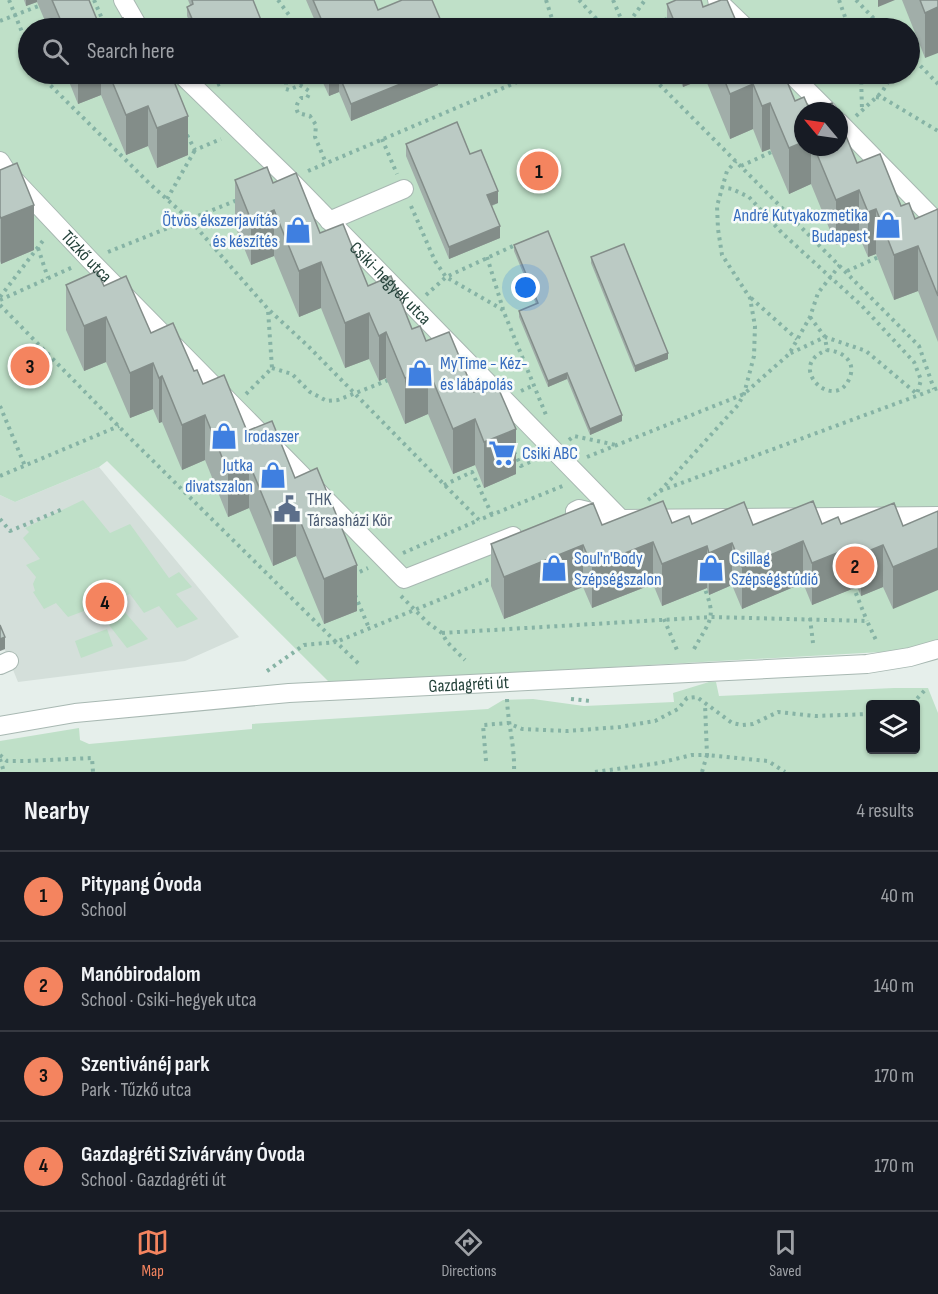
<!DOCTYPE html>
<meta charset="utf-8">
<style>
:root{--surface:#171b24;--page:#242831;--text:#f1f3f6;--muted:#9ea1a6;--line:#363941;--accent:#f4845f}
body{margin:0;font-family:"Sofia Sans Condensed",sans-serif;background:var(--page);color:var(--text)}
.controls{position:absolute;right:18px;bottom:18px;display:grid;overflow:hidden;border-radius:6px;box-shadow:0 2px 4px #0004}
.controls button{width:54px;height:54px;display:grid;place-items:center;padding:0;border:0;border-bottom:2px solid var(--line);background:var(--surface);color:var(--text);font:30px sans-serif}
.compass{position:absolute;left:794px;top:102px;width:54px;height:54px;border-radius:50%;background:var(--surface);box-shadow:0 2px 4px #0004;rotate:299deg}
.you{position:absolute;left:526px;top:288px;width:21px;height:21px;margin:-15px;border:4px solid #fff;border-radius:50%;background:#1a73e8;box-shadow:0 0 0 9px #1a73e833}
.badge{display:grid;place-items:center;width:39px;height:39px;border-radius:50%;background:var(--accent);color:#111;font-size:20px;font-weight:700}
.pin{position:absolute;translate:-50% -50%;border:3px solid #fff;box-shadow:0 2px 6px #0006}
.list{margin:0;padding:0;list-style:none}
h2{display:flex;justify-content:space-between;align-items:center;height:78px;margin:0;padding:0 24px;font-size:26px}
h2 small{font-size:20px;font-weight:400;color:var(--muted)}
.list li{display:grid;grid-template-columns:39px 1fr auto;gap:18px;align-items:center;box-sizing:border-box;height:90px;padding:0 24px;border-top:2px solid var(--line)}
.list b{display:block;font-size:22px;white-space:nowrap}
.list p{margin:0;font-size:20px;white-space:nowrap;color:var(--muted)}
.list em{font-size:20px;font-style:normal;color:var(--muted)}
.icon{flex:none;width:33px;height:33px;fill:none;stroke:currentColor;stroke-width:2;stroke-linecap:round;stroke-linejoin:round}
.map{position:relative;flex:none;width:938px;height:772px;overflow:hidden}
.search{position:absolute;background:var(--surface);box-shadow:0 2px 4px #0004;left:18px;right:18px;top:18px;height:66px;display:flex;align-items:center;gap:15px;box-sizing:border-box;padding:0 21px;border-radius:33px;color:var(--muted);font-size:22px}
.sheet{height:438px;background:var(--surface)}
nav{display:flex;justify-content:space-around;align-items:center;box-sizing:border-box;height:84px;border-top:2px solid var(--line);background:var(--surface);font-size:16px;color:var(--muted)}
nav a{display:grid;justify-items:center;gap:3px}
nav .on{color:var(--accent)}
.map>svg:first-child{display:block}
</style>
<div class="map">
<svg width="938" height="772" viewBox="0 0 938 772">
<rect width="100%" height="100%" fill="#e6efeb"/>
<path fill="#d4dfda" d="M99,467l140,170 -54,24 -167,21 -13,-32 -5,1v-156l15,7z"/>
<g fill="#bfe0c8" fill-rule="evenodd">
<path d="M0,0h938v647l-4,2 -604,34 -223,-222 -8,6 -84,35 -15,-7zM28,28h882v46h-882zM803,111h36v36h-36z"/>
<path d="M83,500l27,33 20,-9 39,54 10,-6 13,15 -16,7 22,25 -21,9 -18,-22 -15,7 -14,-19 -62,23 -12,-14 -12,6 -11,-17 2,-1 -2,-7 3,-7 -10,-12 14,-6 -17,-21 6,-6 -4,-4z"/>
<path d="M117,603l31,36 -21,9 -29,-37z"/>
<path d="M107,629l6,17 -32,12 -6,-17z"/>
<path d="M709,682h7l3,14 175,-8h34l10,25v59h-938v-31l79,-13 1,12 9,4 163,-15v-5l236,-15 15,-9 30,-1 51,7 90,-4 -1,-9zM870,704h46v46h-46z"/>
</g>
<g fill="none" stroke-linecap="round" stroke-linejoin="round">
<defs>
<g id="minor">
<path d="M123,0l16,28"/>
<path d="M717,0l29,28"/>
<path id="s1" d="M181,74l108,105 332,340"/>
<path d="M791,74l37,37"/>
<path d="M839,122l99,101"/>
<path id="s2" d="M0,161l7,11 83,88 314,319 109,-43"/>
<path d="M329,221l75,-32"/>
<path d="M575,511l4,-2 42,10 317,-3"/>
<path d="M0,665l9,-4"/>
<path id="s3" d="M0,726l75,-13 214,-20 578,-29 43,-7 28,-8"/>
</g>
</defs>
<use href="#minor" stroke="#a8b8b2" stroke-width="20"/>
<g stroke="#86b3a5" stroke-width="4" stroke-dasharray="3 4.5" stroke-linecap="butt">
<path d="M9,0l19,47"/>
<path d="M94,0l12,28"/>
<path d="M278,0l11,15v13"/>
<path d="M546,0l9,28"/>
<path d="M579,0l26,28"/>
<path d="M613,0l12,28 20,-28"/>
<path d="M839,0l10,28"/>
<path d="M856,0l27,28"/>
<path d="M0,21l41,-16"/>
<path d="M643,28l27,-10"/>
<path d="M910,55l28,29"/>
<path d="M41,74l6,8 103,102 39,35 79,90 41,38 170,173 86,-35"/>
<path d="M286,74v15l3,1 11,-5 9,6v3l-2,4h-6c-4,5 -6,9 -3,15l12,3 6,9 -1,12 11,26"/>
<path d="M649,74l270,272 15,43"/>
<path d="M861,74l1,36"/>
<path d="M217,85l28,-11"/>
<path d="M876,97l7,1 55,33"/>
<path d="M856,116l26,-24 11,-18"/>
<path d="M187,135l8,15 26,-11"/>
<path d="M382,139l15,35"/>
<path d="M741,166l35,-16"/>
<path d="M308,171l228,-97"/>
<path d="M721,187l11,2 17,8 33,36 80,73 52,56 7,18 -4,14 -51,-43 -41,-14 -36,17"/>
<path d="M167,199l28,-49"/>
<path d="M411,206l24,55 11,16 57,33 43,105"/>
<path d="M38,248l10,30"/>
<path d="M108,252l132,-53"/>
<path d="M487,257l16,52"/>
<path d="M847,271l34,-15"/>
<path d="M426,295l20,-18 67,-31"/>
<path d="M0,297l45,-59"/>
<path d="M751,298l46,41"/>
<path d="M0,300l73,-33"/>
<path d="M0,305l133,136 203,201 159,-65"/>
<path d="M810,317l15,20 2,13c14,1 29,10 23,27 -14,38 -67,-11 -23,-27"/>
<path d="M272,368l20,6 18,18 17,9 11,-1 53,-21"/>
<path d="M521,391l13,-6"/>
<path d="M246,394l26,-26 -4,-58"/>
<path d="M0,406l25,60"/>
<path d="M569,440l5,-4 42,9"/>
<path d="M514,452l7,14 15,-7"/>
<path d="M587,457l157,-63 45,-40 21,-37 8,-24 22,-28"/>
<path d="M0,476l119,-50"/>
<path d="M444,485l28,-13 20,43"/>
<path d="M660,491l278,-103"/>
<path d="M648,500l12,-9 78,-86 6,-11 10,-38 1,-30 -5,-28 -28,-43 -4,-26 -1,-23 10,-35 9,-10"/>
<path d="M0,519l10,12 53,-22"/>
<path d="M403,553l76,-33"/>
<path d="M353,575l15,-7"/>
<path d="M853,586l14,35"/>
<path d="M355,595l14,33"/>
<path d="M401,596l27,27 14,10 5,9 18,18"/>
<path d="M810,618l3,25"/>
<path d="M664,619l13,31"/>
<path d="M442,633l269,-16 156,4 9,19"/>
<path d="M694,649c17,-31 23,-30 9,-65"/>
<path d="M267,671l37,-26 32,-3 25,24"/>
<path d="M507,699c1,26 8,47 7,73"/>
<path d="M571,699l19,2"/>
<path d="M912,704l13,-14"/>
<path d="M0,755l7,6h19l66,-3 1,14"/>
<path d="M0,759l4,13"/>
<path d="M486,761l-3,-36 25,-2 14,6 45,2 53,-4 35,-6 23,-12 9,-11 10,-1 35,26 10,2 11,-1 25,-12 37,4 55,-2"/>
<path d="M595,772l64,-9 33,-8h15l-2,-51"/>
<path d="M702,772l5,-17 61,6 17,11"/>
</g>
<use href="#minor" stroke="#fff" stroke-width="18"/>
</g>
<g fill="#a1aea9">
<path d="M24,0h65l11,27 27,1h-79l-11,-26 -11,4z"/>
<path d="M188,0h65l10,28h-71l-5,-12v-9l3,-2z"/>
<path d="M306,0h68l4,10 66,18h-126z"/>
<path d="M902,0h36l-13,58z"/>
<path d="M667,4l36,3 36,21h-72z"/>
<path d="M66,74h79l43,81 -31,13 -9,-22 -22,9 -25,-60 -23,9z"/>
<path d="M319,74h119v11l-87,36 -12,-29 -10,4z"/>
<path d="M677,74h107l19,73h36l76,72 23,-10v133l-20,-51 -24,9 -18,-46 -8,3 -9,-21 -23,9 -25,-61 -22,10 -19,-45 -8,3 -9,-23 -23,10 -25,-61 -22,9z"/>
<path d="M406,144l64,10 28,49 -6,3 8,32 -51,21 -43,-103z"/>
<path d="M0,170l34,80 -33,14 -1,-3z"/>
<path d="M235,180l38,3 95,103 44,43 14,12 48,51 42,82 -32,14 -9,-23 -22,9 -25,-60 -23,10 -19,-46 -7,3 -10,-22 -24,9 -24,-60 -22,9 -25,-61 -23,9 -16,-39z"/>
<path d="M514,245l108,176 -32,14 -23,-56 -19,8 -29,-70v-6l17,-7 -22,-53z"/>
<path d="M591,257l77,102 -33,13 -44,-109z"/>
<path d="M66,285l38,1 47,47 43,38 9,13 44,47 48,47 62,133 -33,13 -28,-68 -23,10 -24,-58 -21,9 -23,-57 -23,10 -20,-48 -3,1 -6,-14 -23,9 -24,-56 -22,9 -18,-41z"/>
<path d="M894,503l-1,106 -10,-22 -22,9 -4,-9 -45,18 -9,-22 -61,26 -10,-24 -23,10 -2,-7 -45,18 -9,-22 -61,24 -9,-21 -79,32 -13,-33v-42l111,-19 70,-2 81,2 88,-1z"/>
</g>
<g fill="#838d89">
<path d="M26,0h11v2l-11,4z"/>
<path d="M878,0h17l-17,7z"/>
<path d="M938,7v46l-13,5v-45z"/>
<path d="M78,74h23v21l-23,9z"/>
<path d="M425,74h13v11l-87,36v-17z"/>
<path d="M683,74h22v4l-22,9z"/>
<path d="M339,75v17l-10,4v-17z"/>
<path d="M753,84v45l-23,10v-45z"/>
<path d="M770,103v46l-8,3v-46z"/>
<path d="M148,106v40l-22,9v-40z"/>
<path d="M188,116v39l-31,13v-40z"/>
<path d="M803,142v5h8v37l-22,10v-46z"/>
<path d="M859,190v46l-23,9v-45z"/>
<path d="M498,191v12l-11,4v-12z"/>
<path d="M34,205v45l-33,14v-46z"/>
<path d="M876,209v45l-8,3v-45z"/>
<path d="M274,210v46l-23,9v-45z"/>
<path d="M500,226v12l-51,21v-12z"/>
<path d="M918,246v45l-24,9v-45z"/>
<path d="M321,262v46l-22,9v-46z"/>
<path d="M369,313v46l-24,9v-45z"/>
<path d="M106,317v45l-22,9v-45z"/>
<path d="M386,332v46l-7,3v-45z"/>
<path d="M668,353v6l-33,13v-6z"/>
<path d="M153,363v46l-23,9v-45z"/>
<path d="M428,369v45l-23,10v-46z"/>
<path d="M567,373v6l-19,8v-6z"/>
<path d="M162,376v46l-3,1v-45z"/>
<path d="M205,415v45l-23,10v-45z"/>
<path d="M622,415v6l-32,14v-6z"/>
<path d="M475,419v46l-22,9v-45z"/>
<path d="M516,429v45l-32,14v-46z"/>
<path d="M249,463v45l-21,9v-45z"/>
<path d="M296,511v45l-23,10v-45z"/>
<path d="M803,541v42l-61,26v-42z"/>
<path d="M653,542v42l-61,24v-42z"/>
<path d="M732,543v42l-23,10v-42z"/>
<path d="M583,545v42l-79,32v-42z"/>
<path d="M857,545v42l-45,18v-42z"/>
<path d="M883,545v42l-22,9v-42z"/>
<path d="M707,546v42l-45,18v-42z"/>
<path d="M938,548v42l-45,19v-42z"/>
<path d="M357,565v46l-33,13v-45z"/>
<path d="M5,637v12l-5,2v-12z"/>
</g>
<g fill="#bbcac4" stroke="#838d89" stroke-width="1.5">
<path d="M52,0h37l11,27 23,-9 4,10h-63z"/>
<path d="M192,0h61l10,25 -5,2v1h-62l-9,-21 6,-3z"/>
<path d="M313,0h61l4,10 24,-10h30l12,28h-119z"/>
<path d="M676,0h25l2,7 18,-7h6l12,28h-62l-10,-24z"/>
<path d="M920,0h18v7l-13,6z"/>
<path d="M109,74h36l2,5 13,-5h11l17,42 -31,12 -9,-22 -22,9z"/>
<path d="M327,74h98l-74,30 -12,-29 -10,4z"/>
<path d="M722,74h62l11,27 9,-4 6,14h-7v31l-14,6 -19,-45 -8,3 -9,-22 -23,10z"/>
<path d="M832,103l4,8h-23z"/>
<path d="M839,119l18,44 23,-9 21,52 8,-3 6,16 23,-10v87l-20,-50 -24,9 -18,-46 -8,3 -9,-22 -23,10 -22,-53h25z"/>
<path d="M457,122l13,32 11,-4 17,41 -11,4 13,31 -51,21 -43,-103z"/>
<path d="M17,163l17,42 -33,13 -1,-2v-46z"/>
<path d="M267,167l6,16 23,-10 24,60 23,-9 25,62 23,-10 21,53 8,-3 6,15 23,-9 25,60 22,-9 20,46 -32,13 -9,-23 -22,10 -25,-60 -23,9 -19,-46 -7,4 -10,-23 -24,10 -24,-61 -22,9 -25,-61 -23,10 -16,-40z"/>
<path d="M548,231l74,184 -32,14 -23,-56 -19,8 -29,-70 19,-8 -24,-58z"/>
<path d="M624,244l44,109 -33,13 -44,-109z"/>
<path d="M97,271l7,15 22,-10 25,57 22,-10 21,48 3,-1 6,14 21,-9 23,56 25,-10 23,57 22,-10 40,97 -33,14 -28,-68 -23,10 -24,-58 -21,9 -23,-57 -23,10 -20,-49 -3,2 -6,-15 -23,10 -24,-56 -22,9 -18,-41z"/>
<path d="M663,501l9,22 17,-7 3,8 52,-22 9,23 60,-24 9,23 16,-7 3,7 53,-21 9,23 35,-15v37l-45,19 -10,-22 -22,9 -4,-9 -45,18 -9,-22 -61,26 -10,-24 -23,10 -2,-7 -45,18 -9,-22 -61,24 -9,-21 -79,32 -13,-33 102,-41 9,22z"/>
<path d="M0,625l5,12 -5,2z"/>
</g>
<defs>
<symbol id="shop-bare" viewBox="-9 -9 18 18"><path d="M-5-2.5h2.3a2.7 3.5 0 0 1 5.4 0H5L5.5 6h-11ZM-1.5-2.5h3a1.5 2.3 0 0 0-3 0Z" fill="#3f7fe0" stroke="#f7fbf9" stroke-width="2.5" paint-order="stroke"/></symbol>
<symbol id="supermarket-bare" viewBox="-9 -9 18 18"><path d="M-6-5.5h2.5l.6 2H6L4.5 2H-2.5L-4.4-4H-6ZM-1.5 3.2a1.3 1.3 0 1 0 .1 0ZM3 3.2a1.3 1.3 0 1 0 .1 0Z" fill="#3f7fe0" stroke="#f7fbf9" stroke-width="2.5" paint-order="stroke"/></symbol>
<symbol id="civic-bare" viewBox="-9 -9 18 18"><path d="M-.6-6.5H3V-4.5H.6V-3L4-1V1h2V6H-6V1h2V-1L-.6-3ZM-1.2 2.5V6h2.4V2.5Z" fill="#5c6f8a" stroke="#f7fbf9" stroke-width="2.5" paint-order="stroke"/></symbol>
</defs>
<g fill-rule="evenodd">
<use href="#shop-bare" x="869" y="206" width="38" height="38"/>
<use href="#shop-bare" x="279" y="211" width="38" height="38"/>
<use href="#shop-bare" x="401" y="354" width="38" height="38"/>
<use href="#shop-bare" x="205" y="417" width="38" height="38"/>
<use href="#supermarket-bare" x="483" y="434" width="38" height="38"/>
<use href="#shop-bare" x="254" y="456" width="38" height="38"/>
<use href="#civic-bare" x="268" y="490" width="38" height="38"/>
<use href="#shop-bare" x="535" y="549" width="38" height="38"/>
<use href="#shop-bare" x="692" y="549" width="38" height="38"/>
</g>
<g text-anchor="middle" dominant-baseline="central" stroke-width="5" stroke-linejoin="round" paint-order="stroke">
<g font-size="18" fill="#366cbe" stroke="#f7fbf9" text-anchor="start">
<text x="868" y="215" text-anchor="end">André Kutyakozmetika<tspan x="868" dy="21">Budapest</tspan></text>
<text x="278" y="220" text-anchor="end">Ötvös ékszerjavítás<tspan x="278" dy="21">és készítés</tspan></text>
<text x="440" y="363">MyTime - Kéz-<tspan x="440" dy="21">és lábápolás</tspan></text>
<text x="244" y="436">Irodaszer</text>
<text x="522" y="453">Csiki ABC</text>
<text x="253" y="465" text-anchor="end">Jutka<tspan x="253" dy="21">divatszalon</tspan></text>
<text x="574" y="558">Soul'n'Body<tspan x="574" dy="21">Szépségszalon</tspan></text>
<text x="731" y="558">Csillag<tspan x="731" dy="21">Szépségstúdió</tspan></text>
</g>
<g font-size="18" fill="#24423a" stroke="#f7fbf9">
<text stroke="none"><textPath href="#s2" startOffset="129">Tűzkő utca</textPath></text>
<text stroke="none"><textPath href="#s1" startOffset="296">Csiki-hegyek utca</textPath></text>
<text stroke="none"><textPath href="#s3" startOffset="471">Gazdagréti út</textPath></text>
</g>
<g font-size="18" fill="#4e5e75" stroke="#f7fbf9" text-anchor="start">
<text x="307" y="499">THK<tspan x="307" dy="21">Társasházi Kör</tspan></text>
</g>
</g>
</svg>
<div class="controls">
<button><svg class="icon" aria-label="layers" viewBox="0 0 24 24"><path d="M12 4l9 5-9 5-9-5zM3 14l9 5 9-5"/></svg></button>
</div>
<svg class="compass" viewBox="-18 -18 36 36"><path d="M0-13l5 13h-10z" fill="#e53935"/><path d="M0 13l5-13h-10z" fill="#9ea1a6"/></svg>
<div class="you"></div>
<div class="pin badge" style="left:539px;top:171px">1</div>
<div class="pin badge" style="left:855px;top:566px">2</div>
<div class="pin badge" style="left:30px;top:366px">3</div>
<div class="pin badge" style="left:105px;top:602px">4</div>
<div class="search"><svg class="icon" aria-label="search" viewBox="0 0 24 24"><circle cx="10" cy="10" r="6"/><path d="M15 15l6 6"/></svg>Search here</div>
</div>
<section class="sheet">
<h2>Nearby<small>4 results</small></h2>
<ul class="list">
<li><span class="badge">1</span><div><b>Pitypang Óvoda</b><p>School</p></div><em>40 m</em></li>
<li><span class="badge">2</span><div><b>Manóbirodalom</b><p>School · Csiki-hegyek utca</p></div><em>140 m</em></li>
<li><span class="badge">3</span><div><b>Szentivánéj park</b><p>Park · Tűzkő utca</p></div><em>170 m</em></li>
<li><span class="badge">4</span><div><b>Gazdagréti Szivárvány Óvoda</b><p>School · Gazdagréti út</p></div><em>170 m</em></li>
</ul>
</section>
<nav>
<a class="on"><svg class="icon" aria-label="map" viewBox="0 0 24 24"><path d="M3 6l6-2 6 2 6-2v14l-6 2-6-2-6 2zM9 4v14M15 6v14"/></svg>Map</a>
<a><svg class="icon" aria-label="directions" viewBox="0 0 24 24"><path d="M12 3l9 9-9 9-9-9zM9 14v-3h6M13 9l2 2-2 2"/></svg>Directions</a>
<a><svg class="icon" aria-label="saved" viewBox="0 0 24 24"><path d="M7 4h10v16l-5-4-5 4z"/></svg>Saved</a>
</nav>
